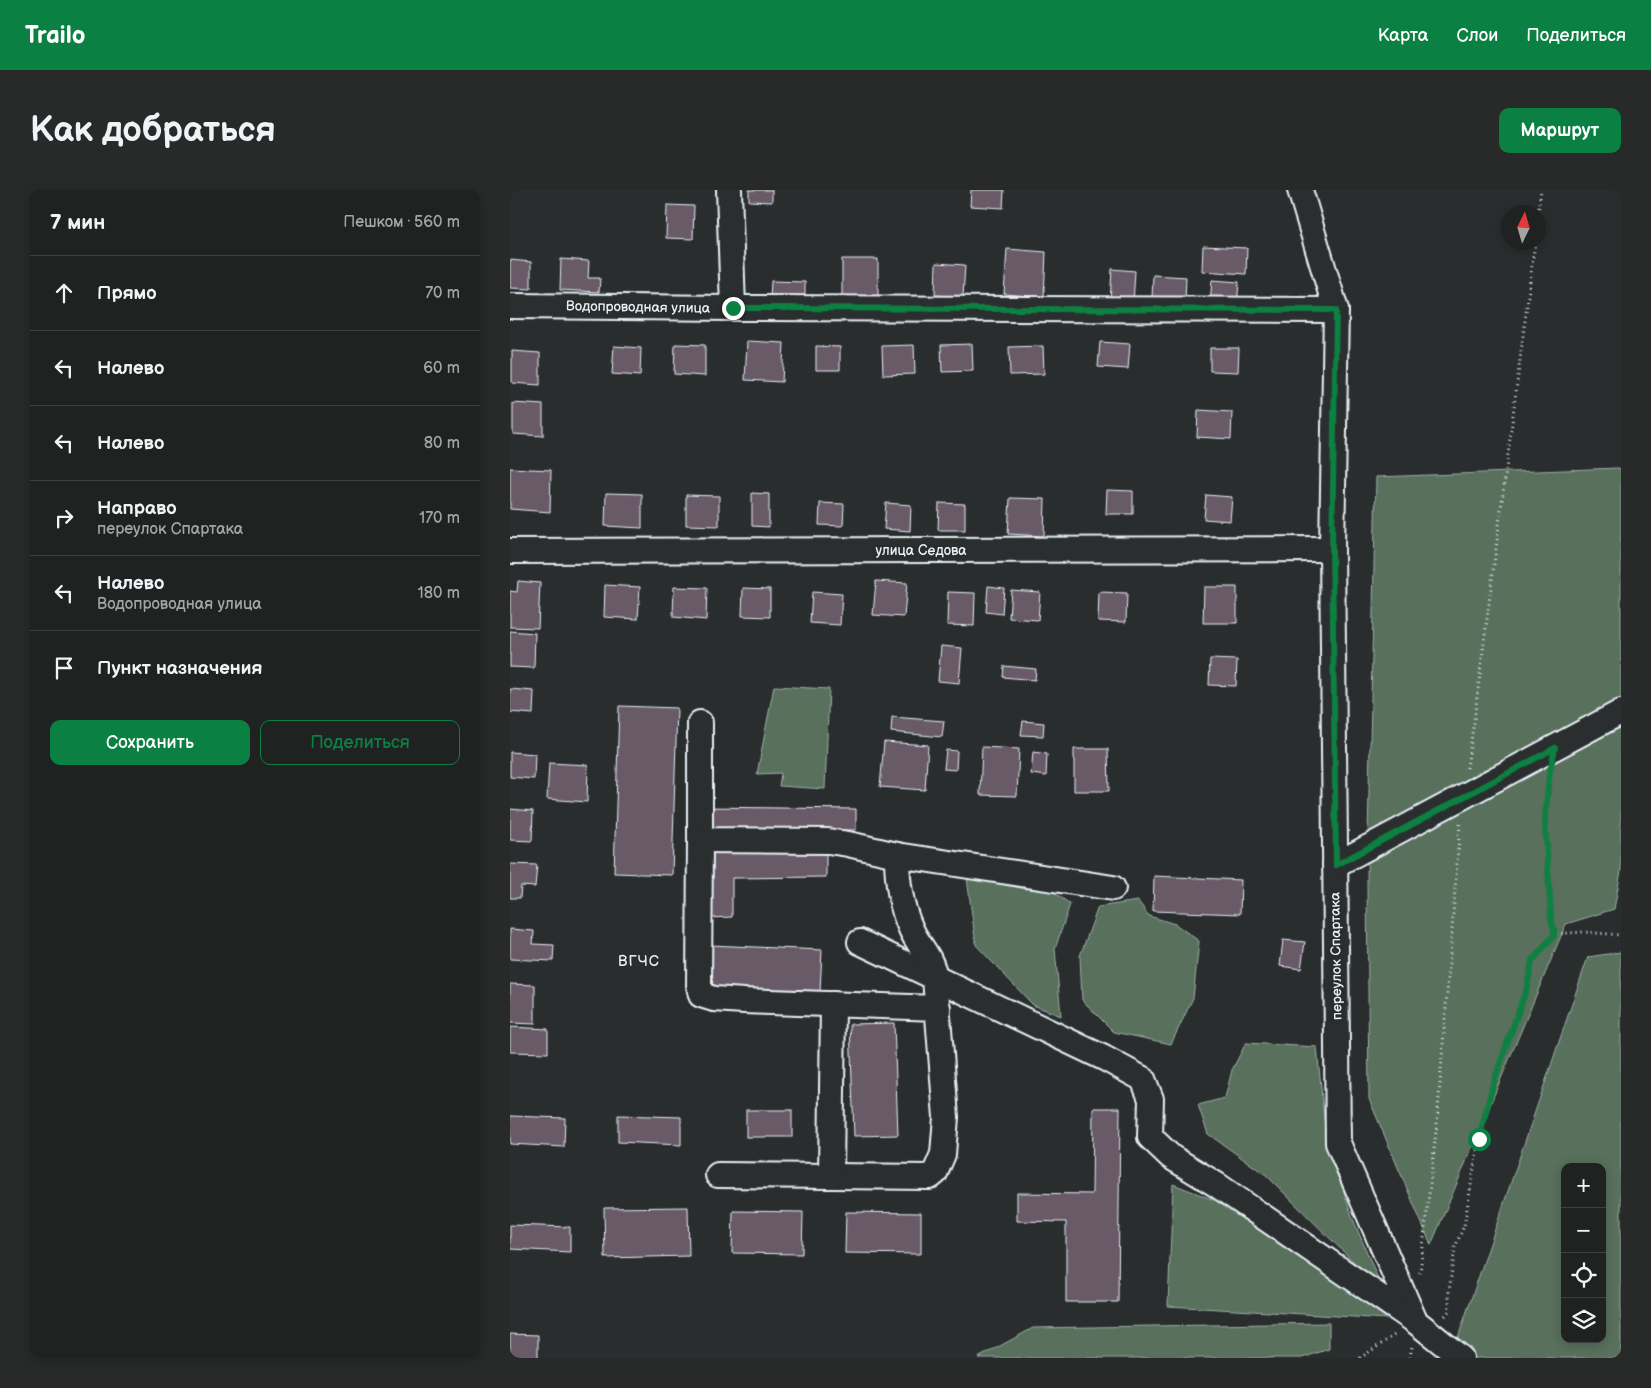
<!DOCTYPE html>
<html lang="ru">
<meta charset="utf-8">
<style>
:root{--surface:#202222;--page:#282a2a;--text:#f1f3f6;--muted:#a2a4a5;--line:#3d3f40;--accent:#0b8043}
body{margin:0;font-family:"Balsamiq Sans",sans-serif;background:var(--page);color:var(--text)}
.controls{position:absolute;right:15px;bottom:15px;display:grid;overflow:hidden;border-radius:10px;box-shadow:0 2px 12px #0003}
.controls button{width:45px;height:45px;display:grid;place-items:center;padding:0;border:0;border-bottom:1px solid var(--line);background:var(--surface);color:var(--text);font:25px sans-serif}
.compass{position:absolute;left:991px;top:15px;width:45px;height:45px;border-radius:50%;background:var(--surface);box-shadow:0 2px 12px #0003;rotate:5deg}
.stop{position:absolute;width:15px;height:15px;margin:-11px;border:4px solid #0b8043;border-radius:50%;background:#fff}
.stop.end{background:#0b8043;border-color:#fff;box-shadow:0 1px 5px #0008}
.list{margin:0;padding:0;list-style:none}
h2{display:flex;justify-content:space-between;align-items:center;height:65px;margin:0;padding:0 20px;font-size:21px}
h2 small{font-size:16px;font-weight:400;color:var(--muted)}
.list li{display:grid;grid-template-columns:32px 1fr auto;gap:15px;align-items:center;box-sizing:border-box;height:75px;padding:0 20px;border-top:1px solid var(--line)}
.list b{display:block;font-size:19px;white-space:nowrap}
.list p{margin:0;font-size:16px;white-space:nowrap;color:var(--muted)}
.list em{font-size:16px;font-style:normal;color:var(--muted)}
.actions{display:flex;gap:10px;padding:15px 20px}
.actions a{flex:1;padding:11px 0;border:1px solid var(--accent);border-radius:10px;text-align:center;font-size:18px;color:var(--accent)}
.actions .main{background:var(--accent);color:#fff}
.icon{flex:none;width:28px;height:28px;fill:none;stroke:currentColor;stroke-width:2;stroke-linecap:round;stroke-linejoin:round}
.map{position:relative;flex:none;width:1111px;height:1168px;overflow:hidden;border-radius:10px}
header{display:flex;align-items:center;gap:30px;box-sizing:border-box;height:70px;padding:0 25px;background:var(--accent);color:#fff}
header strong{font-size:24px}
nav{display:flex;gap:28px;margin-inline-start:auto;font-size:18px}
.intro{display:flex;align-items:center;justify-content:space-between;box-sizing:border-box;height:120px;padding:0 30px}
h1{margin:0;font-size:35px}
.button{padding:12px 22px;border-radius:10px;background:var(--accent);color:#fff;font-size:18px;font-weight:700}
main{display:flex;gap:30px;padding:0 30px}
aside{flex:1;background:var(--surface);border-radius:10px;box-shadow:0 2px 12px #0003}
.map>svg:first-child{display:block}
</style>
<header>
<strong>Trailo</strong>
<nav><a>Карта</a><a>Слои</a><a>Поделиться</a></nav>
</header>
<div class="intro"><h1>Как добраться</h1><a class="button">Маршрут</a></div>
<main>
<aside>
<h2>7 мин<small>Пешком · 560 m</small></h2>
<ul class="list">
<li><svg class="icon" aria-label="ahead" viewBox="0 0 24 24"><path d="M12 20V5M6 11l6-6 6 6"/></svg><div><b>Прямо</b></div><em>70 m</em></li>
<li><svg class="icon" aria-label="left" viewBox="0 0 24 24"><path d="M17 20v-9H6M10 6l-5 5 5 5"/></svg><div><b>Налево</b></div><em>60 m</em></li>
<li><svg class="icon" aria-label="left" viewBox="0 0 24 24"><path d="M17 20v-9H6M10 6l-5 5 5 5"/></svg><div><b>Налево</b></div><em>80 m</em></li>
<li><svg class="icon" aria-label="right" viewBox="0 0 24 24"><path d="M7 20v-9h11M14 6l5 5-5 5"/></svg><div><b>Направо</b><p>переулок Спартака</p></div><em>170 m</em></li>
<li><svg class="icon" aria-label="left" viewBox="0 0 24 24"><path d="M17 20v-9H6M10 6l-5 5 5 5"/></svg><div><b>Налево</b><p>Водопроводная улица</p></div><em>180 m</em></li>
<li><svg class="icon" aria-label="arrive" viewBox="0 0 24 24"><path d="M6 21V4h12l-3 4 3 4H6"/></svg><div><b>Пункт назначения</b></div></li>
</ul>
<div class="actions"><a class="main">Сохранить</a><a>Поделиться</a></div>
</aside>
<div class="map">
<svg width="1111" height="1168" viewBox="0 0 1111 1168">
<rect width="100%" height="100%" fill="#2a2d2e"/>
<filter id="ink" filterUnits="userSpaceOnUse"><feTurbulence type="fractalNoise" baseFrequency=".02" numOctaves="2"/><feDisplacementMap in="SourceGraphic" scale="10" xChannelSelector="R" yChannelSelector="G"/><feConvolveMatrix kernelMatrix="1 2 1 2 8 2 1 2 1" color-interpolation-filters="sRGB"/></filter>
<g filter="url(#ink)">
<g fill="#586f5c" stroke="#a0b0aa" fill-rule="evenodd">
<path d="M1109,278l2,2v401l-7,38 -48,15 -135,321 -62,-146 -2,-219 9,-403z"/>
<path d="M264,496l55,3 -4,100 -46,-3 2,-13 -24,1z"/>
<path d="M457,688l59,11 26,2 18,13 -15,45 6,67 -28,-11 -57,-60z"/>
<path d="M628,711l11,15 26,8 24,17 -6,57 -22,46 -57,-12 -32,-32 -2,-44 18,-49z"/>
<path d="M1111,762v406h-170l137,-401zM1055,977h37v172h-37z"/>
<path d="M736,853l71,4 9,92 27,80 30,72 -117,-116 -58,-41 -10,-29 27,-7 7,-28z"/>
<path d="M663,994l62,24 152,111 -219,-13z"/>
<path d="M819,1133v26l-27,9h-324l55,-30z"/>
</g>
<g fill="#695a67" stroke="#e8f1f8">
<path d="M239,0h23v12l-23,-1z"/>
<path d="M461,0h33l-1,18 -33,-2z"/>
<path d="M157,15l27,1 -1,33 -27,-1z"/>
<path d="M693,56l44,2 -1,26 -44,-3z"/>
<path d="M497,59l39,3 -2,45 -40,-3z"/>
<path d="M51,69l28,2 -1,17h12l-1,14 -39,-2z"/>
<path d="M332,69h36v41l-36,-1z"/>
<path d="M0,70l21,2v27l-21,-1z"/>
<path d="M426,73l29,2 -2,32 -28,-2z"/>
<path d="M602,79l23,2 -2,33 -23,-1z"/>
<path d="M643,85l33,2 -1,24 -33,-2z"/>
<path d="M702,90l27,2 -2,24 -27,-2z"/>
<path d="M261,91l34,1v19l-35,-2z"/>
<path d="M237,151l37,2 -2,39 -37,-2z"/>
<path d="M590,152l30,2 -2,25 -30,-2z"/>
<path d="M165,154l30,1v31l-31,-2z"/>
<path d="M462,154l1,27 -31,1 -1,-27z"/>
<path d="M404,155l1,29 -32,1 -1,-29z"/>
<path d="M104,156l27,2 -1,28 -28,-2z"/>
<path d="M306,156l24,1v23h-24z"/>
<path d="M533,156l1,28 -34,1 -1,-28z"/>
<path d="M700,158h29l-1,24 -28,-1z"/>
<path d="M2,161l28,2v32l-28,-2z"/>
<path d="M3,213l30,2v31l-30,-2z"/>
<path d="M688,220l34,2 -1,27 -34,-2z"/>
<path d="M0,278l41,2 -1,42 -40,-3z"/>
<path d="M597,300l26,1v23h-27z"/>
<path d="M96,303l36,1v34l-37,-2z"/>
<path d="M242,303l17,1v33l-17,-1z"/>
<path d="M176,305l33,1v30l-33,-1z"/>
<path d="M696,305l26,2 -2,24 -26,-2z"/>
<path d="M500,308l35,1 -1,37 -36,-2z"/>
<path d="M310,313l24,1 -1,22 -24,-1z"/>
<path d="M376,313l25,2 -1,26 -26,-2z"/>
<path d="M429,313l26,1v26h-27z"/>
<path d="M8,391l22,2 -2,45 -28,-1v-36l7,1z"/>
<path d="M366,391l31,2 -3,34 -31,-2z"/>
<path d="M95,395l35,2 -2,32 -34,-2z"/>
<path d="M478,396l16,2 -2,26 -16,-2z"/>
<path d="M164,397l33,1 -1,32 -33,-3z"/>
<path d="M694,397h33v36h-34z"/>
<path d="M233,398l27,1v28l-28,-1z"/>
<path d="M501,400l29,2 -2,28 -29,-2z"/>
<path d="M302,402l30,2 -2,31 -30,-2z"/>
<path d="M438,402l27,1 -1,33 -27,-1z"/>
<path d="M589,402l28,1 -1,29 -28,-1z"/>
<path d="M0,441l25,2 -1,35 -24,-1z"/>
<path d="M431,456l21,2 -3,35 -21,-2z"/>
<path d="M700,469l27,1 -1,26 -27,-1z"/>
<path d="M494,476l32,3 -1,11 -32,-3z"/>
<path d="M0,499l24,2 -1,23 -23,-2z"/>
<path d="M109,516l58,2 -5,167 -58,-2z"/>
<path d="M382,527l52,4 -2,16 -51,-5z"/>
<path d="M513,531l21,2 -1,13 -22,-1z"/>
<path d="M374,552l44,3 -3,45 -45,-3z"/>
<path d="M472,557l37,2 -2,47 -37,-1z"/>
<path d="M564,559h34l1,42h-35z"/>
<path d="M436,560l11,1 -1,19 -12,-1z"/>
<path d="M0,562l25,2 -1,25 -24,-2z"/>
<path d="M523,562l14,2 -1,22 -15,-2z"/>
<path d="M39,573l39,2 -1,37 -40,-3z"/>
<path d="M194,617l152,2v21l-153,-1z"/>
<path d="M0,619l23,2 -1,30 -22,-1z"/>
<path d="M316,659v28l-94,1v39l-22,1 -1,-67z"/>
<path d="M0,674l27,1 -2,22 -14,-1 -1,12h-10z"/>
<path d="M644,686l87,4 -1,34 -87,-3z"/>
<path d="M0,739l24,2 -1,13 21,1 -1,16 -43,-2z"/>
<path d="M773,750l22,2 -4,27 -21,-3z"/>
<path d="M200,755l112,5 -2,42 -112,-5z"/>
<path d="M0,794l25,1v39l-25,-1z"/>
<path d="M384,833l4,112 -44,1 -4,-112z"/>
<path d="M0,837l38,2v24l-38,-1z"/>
<path d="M583,918h27l-2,194h-52v-80l-49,-1v-28l75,1z"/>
<rect x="236" y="920" width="46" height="27"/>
<path d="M108,925l63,2v28l-63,-3z"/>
<path d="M0,926l55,2 -1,29 -54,-3z"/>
<path d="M178,1017l1,49 -84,2 -1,-50z"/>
<path d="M223,1021l70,1 -1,42 -70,-1z"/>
<path d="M336,1022l75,1v41l-76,-1z"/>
<path d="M0,1035l60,2v25l-60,-3z"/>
<path d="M0,1144l28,1v23h-28z"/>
</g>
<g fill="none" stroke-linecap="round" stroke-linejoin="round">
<defs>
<g id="minor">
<path d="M219,0l4,118"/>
<path d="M790,0l36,120 -4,239 6,594 77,178"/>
<path d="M0,116l223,2 603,2"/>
<path d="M0,361l822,-2"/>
<path d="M190,533v117l128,1 20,3 49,11"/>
<path d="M190,650l-1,146 2,9 13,4 30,2 194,7"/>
<path d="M825,675l286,-153"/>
<path d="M350,752l244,116 39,21 8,20 -1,38 21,20 46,28 198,136 46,37"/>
<path d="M208,985l212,2 5,-4 8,-19 3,-37 -11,-139c-3,-21 -16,-31 -24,-49 -10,-22 -14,-50 -14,-74l216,33"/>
<path d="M321,986l2,-172"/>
</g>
</defs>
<use href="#minor" stroke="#e8f1f8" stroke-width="28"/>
<g stroke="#e8f1f8" stroke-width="3" stroke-dasharray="1 4" stroke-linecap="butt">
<path d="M1028,23l3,-23"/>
<path d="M957,578l7,-47 61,-479"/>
<path d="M1039,586l-4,45 6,97 4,16"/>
<path d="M910,1083l17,-150 23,-299"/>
<path d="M935,1126l4,-5v-19l6,-45 9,-21 15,-87 14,-55 34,-97 5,-26 23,-27 28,-2 38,3"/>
<path d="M850,1168l36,-24"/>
<path d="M900,1168l2,-12"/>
</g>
<use href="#minor" stroke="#2a2d2e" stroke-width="24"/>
</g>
</g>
<g fill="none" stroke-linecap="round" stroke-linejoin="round" filter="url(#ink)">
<path stroke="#0b8043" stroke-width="6" d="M223,118l603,2 -4,239 4,316 219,-117 -6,28 -4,45 6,97 4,16 -23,27 -5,26 -34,97 -14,55"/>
</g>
<g text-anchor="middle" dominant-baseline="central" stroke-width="4" stroke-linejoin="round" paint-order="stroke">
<g font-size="14" fill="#e8f1f8" stroke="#2a2d2e">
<text transform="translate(128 117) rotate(1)">Водопроводная улица</text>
<text x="411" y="360">улица Седова</text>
<text transform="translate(826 766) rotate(-91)">переулок Спартака</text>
</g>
<g font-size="15" letter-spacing="1" fill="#e8f1f8" stroke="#2a2d2e">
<text x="129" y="771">ВГЧС</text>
</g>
</g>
</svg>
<div class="controls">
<button>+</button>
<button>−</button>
<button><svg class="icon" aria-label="locate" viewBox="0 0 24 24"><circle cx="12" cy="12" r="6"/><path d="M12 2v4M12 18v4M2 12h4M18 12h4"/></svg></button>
<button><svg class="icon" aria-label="layers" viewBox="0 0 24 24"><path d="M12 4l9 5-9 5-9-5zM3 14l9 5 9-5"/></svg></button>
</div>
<svg class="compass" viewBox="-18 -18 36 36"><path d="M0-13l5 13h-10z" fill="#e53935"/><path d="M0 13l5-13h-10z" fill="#a2a4a5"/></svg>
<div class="stop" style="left:969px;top:949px"></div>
<div class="stop end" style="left:223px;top:118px"></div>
</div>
</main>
